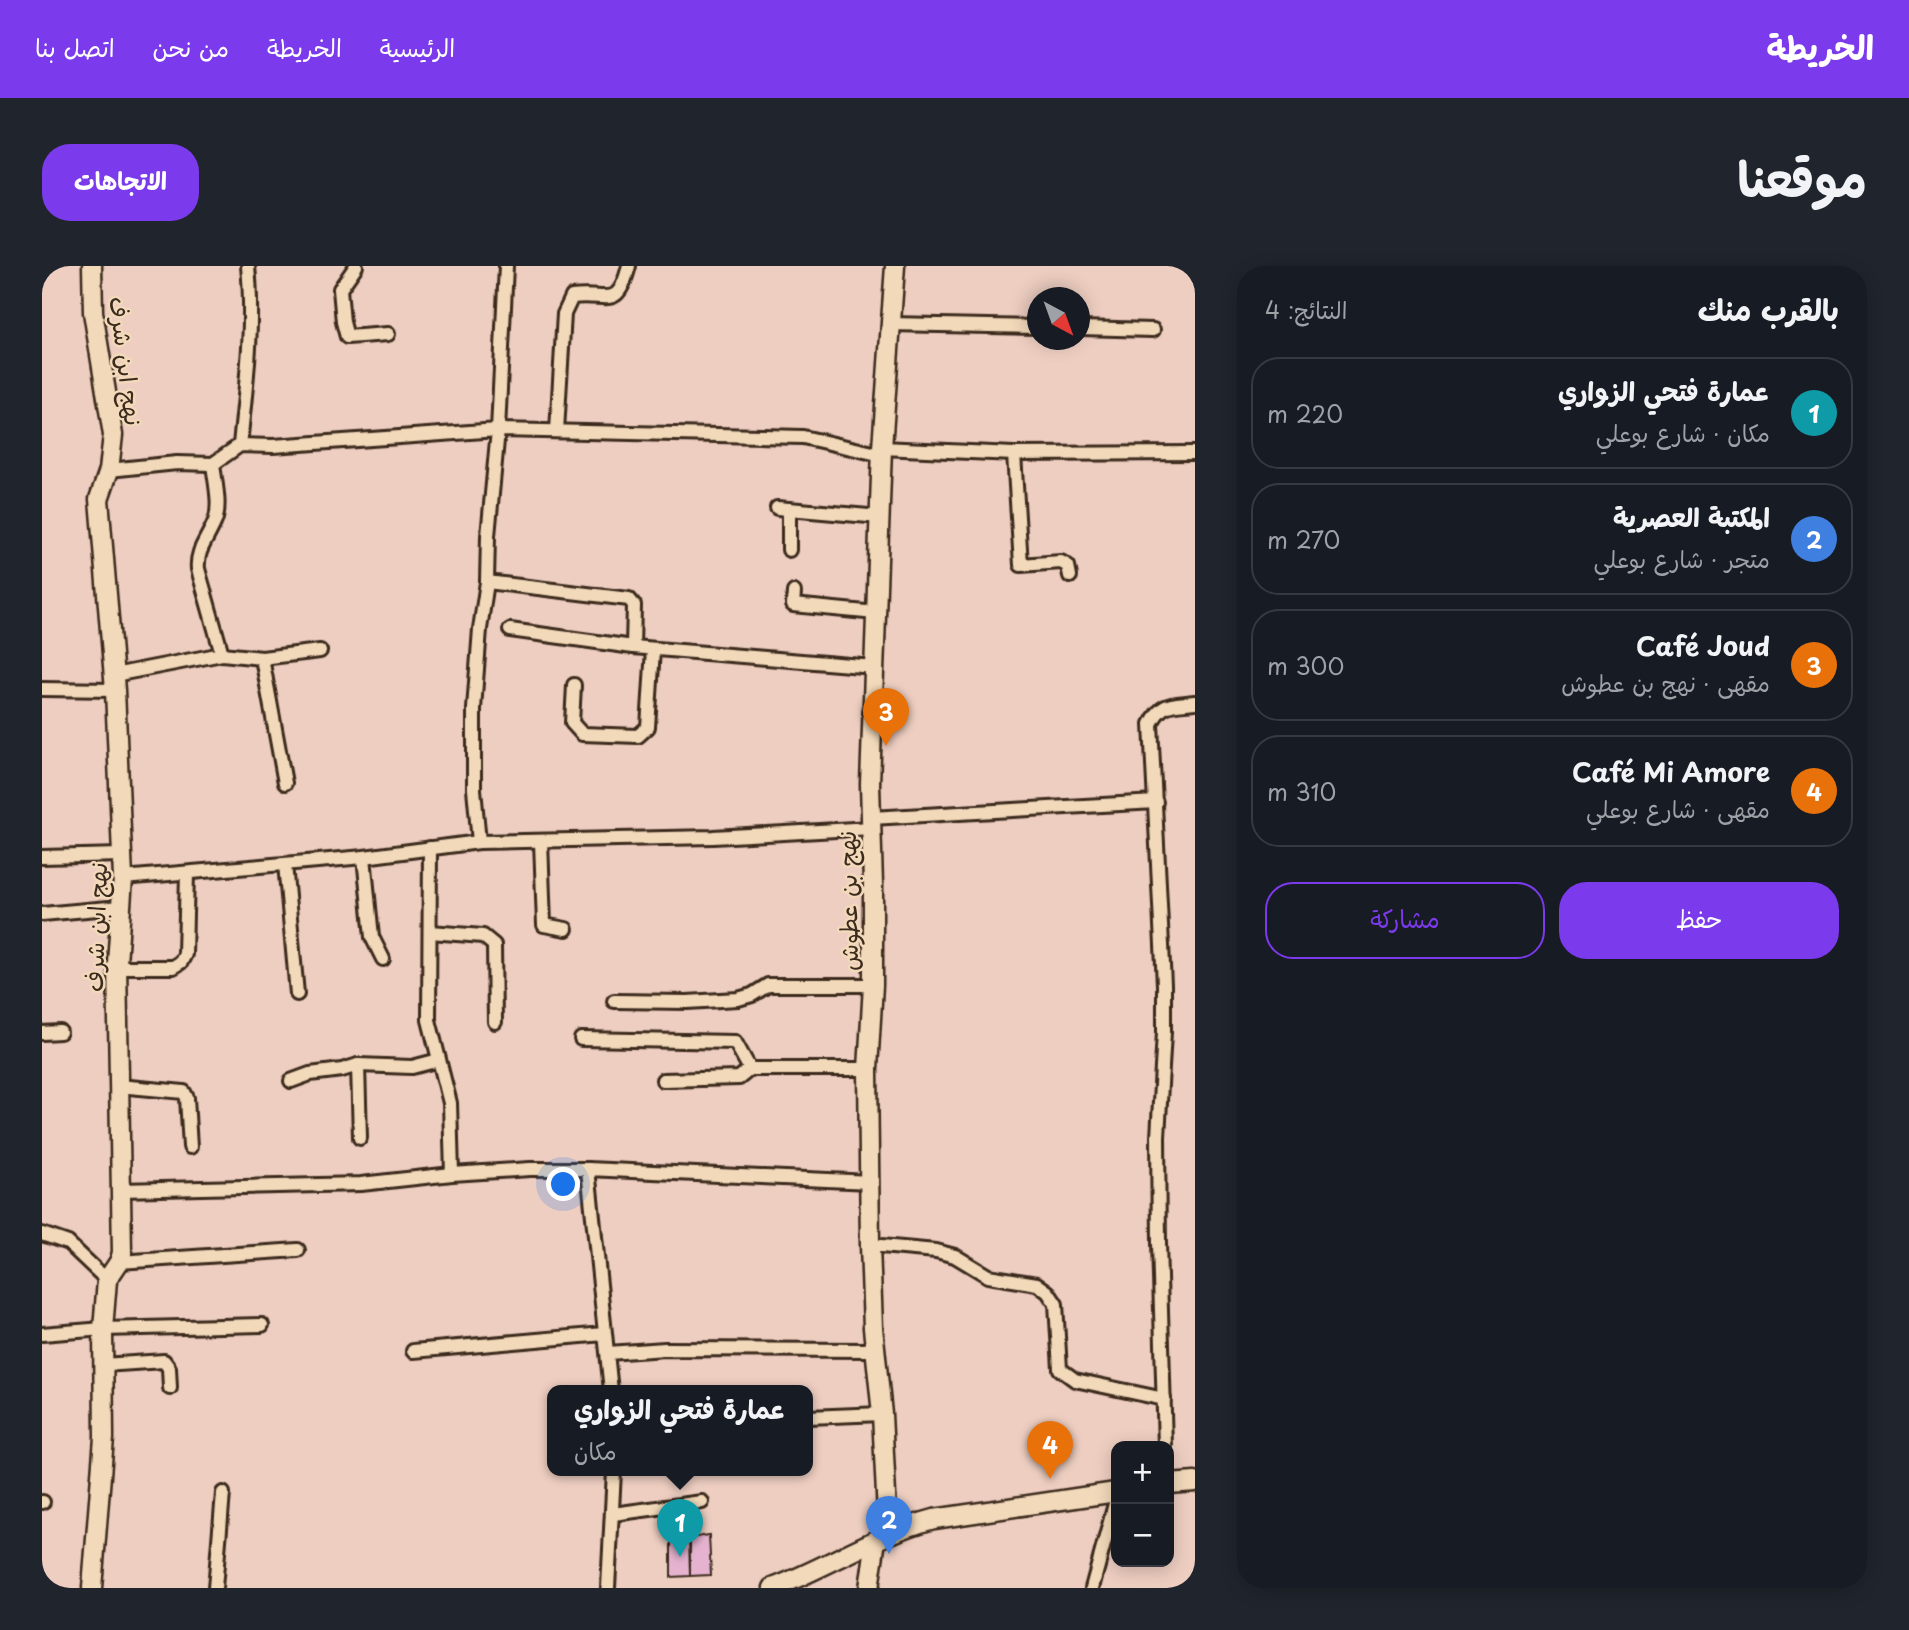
<!DOCTYPE html>
<html lang="ar">
<meta charset="utf-8">
<style>
:root{--surface:#171b24;--page:#20242c;--text:#f1f3f6;--muted:#9ea1a6;--line:#363941;--accent:#7c3aed}
body{margin:0;font-family:"Playpen Sans","Playpen Sans Arabic",sans-serif;background:var(--page);color:var(--text);direction:rtl}
.controls{position:absolute;right:21px;bottom:21px;display:grid;overflow:hidden;border-radius:14px;box-shadow:0 4px 18px #0003}
.controls button{width:63px;height:63px;display:grid;place-items:center;padding:0;border:0;border-bottom:2px solid var(--line);background:var(--surface);color:var(--text);font:35px sans-serif}
.compass{position:absolute;left:985px;top:21px;width:63px;height:63px;border-radius:50%;background:var(--surface);box-shadow:0 4px 18px #0003;rotate:139deg}
.you{position:absolute;left:522px;top:919px;width:24px;height:24px;margin:-18px;border:5px solid #fff;border-radius:50%;background:#1a73e8;box-shadow:0 0 0 10px #1a73e833}
.badge{display:grid;place-items:center;width:46px;height:46px;border-radius:50%;background:var(--accent);color:#fff;font-size:23px;font-weight:700}
.pin{position:absolute;translate:-50% -58px;filter:drop-shadow(0 2px 4px #0008)}
.pin::after{content:'';position:absolute;top:37px;width:24px;height:21px;background:inherit;clip-path:polygon(0 0,100% 0,50% 100%)}
.popup{position:absolute;left:505px;top:1119px;width:266px;height:91px;box-sizing:border-box;display:grid;place-content:center;border-radius:14px;background:var(--surface);filter:drop-shadow(0 2px 5px #0005);font-size:23px;white-space:nowrap;color:var(--muted)}
.popup b{font-size:26px;color:var(--text)}
.popup::after{content:'';position:absolute;left:50%;top:100%;margin-left:-14px;border:14px solid transparent;border-top-color:var(--surface)}
.list{margin:0;padding:0;list-style:none}
h2{display:flex;justify-content:space-between;align-items:center;height:91px;margin:0;padding:0 28px;font-size:30px}
h2 small{font-size:23px;font-weight:400;color:var(--muted)}
.list li{display:grid;grid-template-columns:46px 1fr auto;gap:21px;align-items:center;box-sizing:border-box;height:112px;margin:0 14px 14px;padding:0 14px;border:2px solid var(--line);border-radius:28px}
.list b{display:block;font-size:26px;white-space:nowrap}
.list p{margin:0;font-size:23px;white-space:nowrap;color:var(--muted)}
.list em{font-size:23px;font-style:normal;color:var(--muted)}
.actions{display:flex;gap:14px;padding:21px 28px}
.actions a{flex:1;padding:16px 0;border:2px solid var(--accent);border-radius:28px;text-align:center;font-size:24px;color:var(--accent)}
.actions .main{background:var(--accent);color:#fff}
.map{position:relative;flex:none;width:1153px;height:1322px;overflow:hidden;direction:ltr;border-radius:28px}
header{display:flex;align-items:center;gap:42px;box-sizing:border-box;height:98px;padding:0 35px;background:var(--accent);color:#fff}
header strong{font-size:33px}
nav{display:flex;gap:38px;margin-inline-start:auto;font-size:24px}
.intro{display:flex;align-items:center;justify-content:space-between;box-sizing:border-box;height:168px;padding:0 42px}
h1{margin:0;font-size:49px}
.button{padding:18px 32px;border-radius:28px;background:var(--accent);color:#fff;font-size:24px;font-weight:700}
main{display:flex;gap:42px;padding:0 42px}
aside{flex:1;background:var(--surface);border-radius:28px;box-shadow:0 4px 18px #0003}
.map>svg:first-child{display:block}
</style>
<header>
<strong>الخريطة</strong>
<nav><a>الرئيسية</a><a>الخريطة</a><a>من نحن</a><a>اتصل بنا</a></nav>
</header>
<div class="intro"><h1>موقعنا</h1><a class="button">الاتجاهات</a></div>
<main>
<aside>
<h2>بالقرب منك<small>النتائج: 4</small></h2>
<ul class="list">
<li><span class="badge" style="background:#0f9aa8">1</span><div><b>عمارة فتحي الزواري</b><p>مكان · شارع بوعلي</p></div><em>220 m</em></li>
<li><span class="badge" style="background:#3f7fe0">2</span><div><b>المكتبة العصرية</b><p>متجر · شارع بوعلي</p></div><em>270 m</em></li>
<li><span class="badge" style="background:#e8710a">3</span><div><b>Café Joud</b><p>مقهى · نهج بن عطوش</p></div><em>300 m</em></li>
<li><span class="badge" style="background:#e8710a">4</span><div><b>Café Mi Amore</b><p>مقهى · شارع بوعلي</p></div><em>310 m</em></li>
</ul>
<div class="actions"><a class="main">حفظ</a><a>مشاركة</a></div>
</aside>
<div class="map">
<svg width="1153" height="1322" viewBox="0 0 1153 1322">
<rect width="100%" height="100%" fill="#eecec1"/>
<filter id="ink" filterUnits="userSpaceOnUse"><feTurbulence type="fractalNoise" baseFrequency=".0143" numOctaves="2"/><feDisplacementMap in="SourceGraphic" scale="14" xChannelSelector="R" yChannelSelector="G"/><feConvolveMatrix kernelMatrix="1 2 1 2 8 2 1 2 1" color-interpolation-filters="sRGB"/></filter>
<g filter="url(#ink)">
<g fill="#e5b3d0" stroke="#3b2a1e" stroke-width="2">
<path d="M667,1269l2,40 -21,1v-38z"/>
<path d="M629,1271h18l1,39 -19,1z"/>
</g>
<g fill="none" stroke-linecap="round" stroke-linejoin="round">
<defs>
<g id="street">
<path d="M314,0l-16,23 3,33 4,15 41,-3"/>
<path d="M847,58l149,3"/>
<path d="M1038,62l73,2"/>
<path d="M515,165l7,-117 8,-17c36,-5 45,15 57,-31"/>
<path d="M198,179c6,-60 14,-119 8,-179"/>
<path d="M840,182l132,6 181,-1"/>
<path d="M972,188l7,111 40,-3 7,4 2,10"/>
<path d="M171,198c2,18 8,41 2,57 -7,18 -19,29 -17,48l24,85 40,4 58,-7"/>
<path d="M67,204l68,-7 36,1 27,-19 33,1 225,-16 8,-164"/>
<path d="M735,242l103,9"/>
<path d="M747,243v41"/>
<path d="M445,316l142,17 5,6 -1,42 241,20"/>
<path d="M752,326l-1,13 83,8"/>
<path d="M468,364l123,17"/>
<path d="M220,392l23,125"/>
<path d="M72,409l108,-21"/>
<path d="M532,419l-2,38 10,11 56,2 10,-9 5,-78"/>
<path d="M0,423l73,1"/>
<path d="M829,552l285,-16"/>
<path d="M499,575l3,84 22,4"/>
<path d="M437,576l-5,-53v-80l6,-80 7,-47 1,-46 10,-106 305,7 79,18"/>
<path d="M388,582l-1,172 21,83 2,71"/>
<path d="M0,591l80,-2"/>
<path d="M322,591l8,80 11,22"/>
<path d="M243,598l12,130"/>
<path d="M81,612l241,-21 115,-15 234,-5 158,-9"/>
<path d="M0,648l78,-7"/>
<path d="M388,666l53,4 11,9 1,77"/>
<path d="M75,701h56l8,-5 4,-8 2,-81"/>
<path d="M572,735l73,1 51,-3 14,-4 16,-10h105"/>
<path d="M0,767l18,-1"/>
<path d="M539,773l154,3 15,27"/>
<path d="M316,799l2,73"/>
<path d="M621,814l76,-2 11,-9h118"/>
<path d="M249,815l19,-7 32,-4 16,-5 54,2 27,-7"/>
<path d="M76,820l66,6 3,6 3,49"/>
<path d="M78,924l241,-6 91,-10 78,-5h58"/>
<path d="M0,968l26,9 39,37"/>
<path d="M828,979l66,6 19,5 33,20 49,8 11,8 8,12 4,65 15,11 89,19"/>
<path d="M77,996l179,-12"/>
<path d="M0,1068l61,-5 159,-4"/>
<path d="M371,1085l191,-17"/>
<path d="M566,1087l57,-4 210,1"/>
<path d="M61,1099l61,-4 5,7 1,20"/>
<path d="M569,1125l-23,-222 283,13"/>
<path d="M766,1151l74,-3"/>
<path d="M1123,1180l-6,-203 -1,-106 6,-105v-47l-13,-261c11,-23 22,-19 44,-22"/>
<path d="M0,1236h1"/>
<path d="M571,1248l89,-12"/>
<path d="M173,1322l8,-95"/>
<path d="M566,1322l6,-117"/>
<path d="M1050,1322l24,-88"/>
</g>
<g id="secondary">
<path d="M1127,1218l26,-2"/>
<path d="M846,1269l-6,-121 -9,-86 -3,-83 -2,-176 5,-84v-100l-3,-101 12,-336 13,-182"/>
<path d="M50,1322l12,-150 -1,-109 4,-49 12,-18 3,-9 -5,-290 6,-85 -8,-188 -16,-191 10,-29 4,-35 -20,-123 -1,-46"/>
<path d="M731,1322c55,-21 104,-54 161,-69l182,-27"/>
<path d="M827,1322l7,-48"/>
</g>
</defs>
<use href="#street" stroke="#3b2a1e" stroke-width="18"/>
<use href="#secondary" stroke="#3b2a1e" stroke-width="23"/>
<use href="#street" stroke="#f2d9ba" stroke-width="12"/>
<use href="#secondary" stroke="#f2d9ba" stroke-width="18"/>
</g>
</g>
<g text-anchor="middle" dominant-baseline="central" stroke-width="5" stroke-linejoin="round" paint-order="stroke">
<g font-size="24" fill="#3b2a1e" stroke="#f2d9ba">
<text transform="translate(85 95) rotate(83)">نهج ابن شرف</text>
<text transform="translate(805 635) rotate(-91)">نهج بن عطوش</text>
<text transform="translate(53 661) rotate(-88)">نهج ابن شرف</text>
</g>
</g>
</svg>
<div class="controls">
<button>+</button>
<button>−</button>
</div>
<svg class="compass" viewBox="-18 -18 36 36"><path d="M0-13l5 13h-10z" fill="#e53935"/><path d="M0 13l5-13h-10z" fill="#9ea1a6"/></svg>
<div class="you"></div>
<div class="pin badge" style="left:638px;top:1291px;background:#0f9aa8">1</div>
<div class="popup"><b>عمارة فتحي الزواري</b>مكان</div>
<div class="pin badge" style="left:847px;top:1288px;background:#3f7fe0">2</div>
<div class="pin badge" style="left:844px;top:480px;background:#e8710a">3</div>
<div class="pin badge" style="left:1008px;top:1213px;background:#e8710a">4</div>
</div>
</main>
